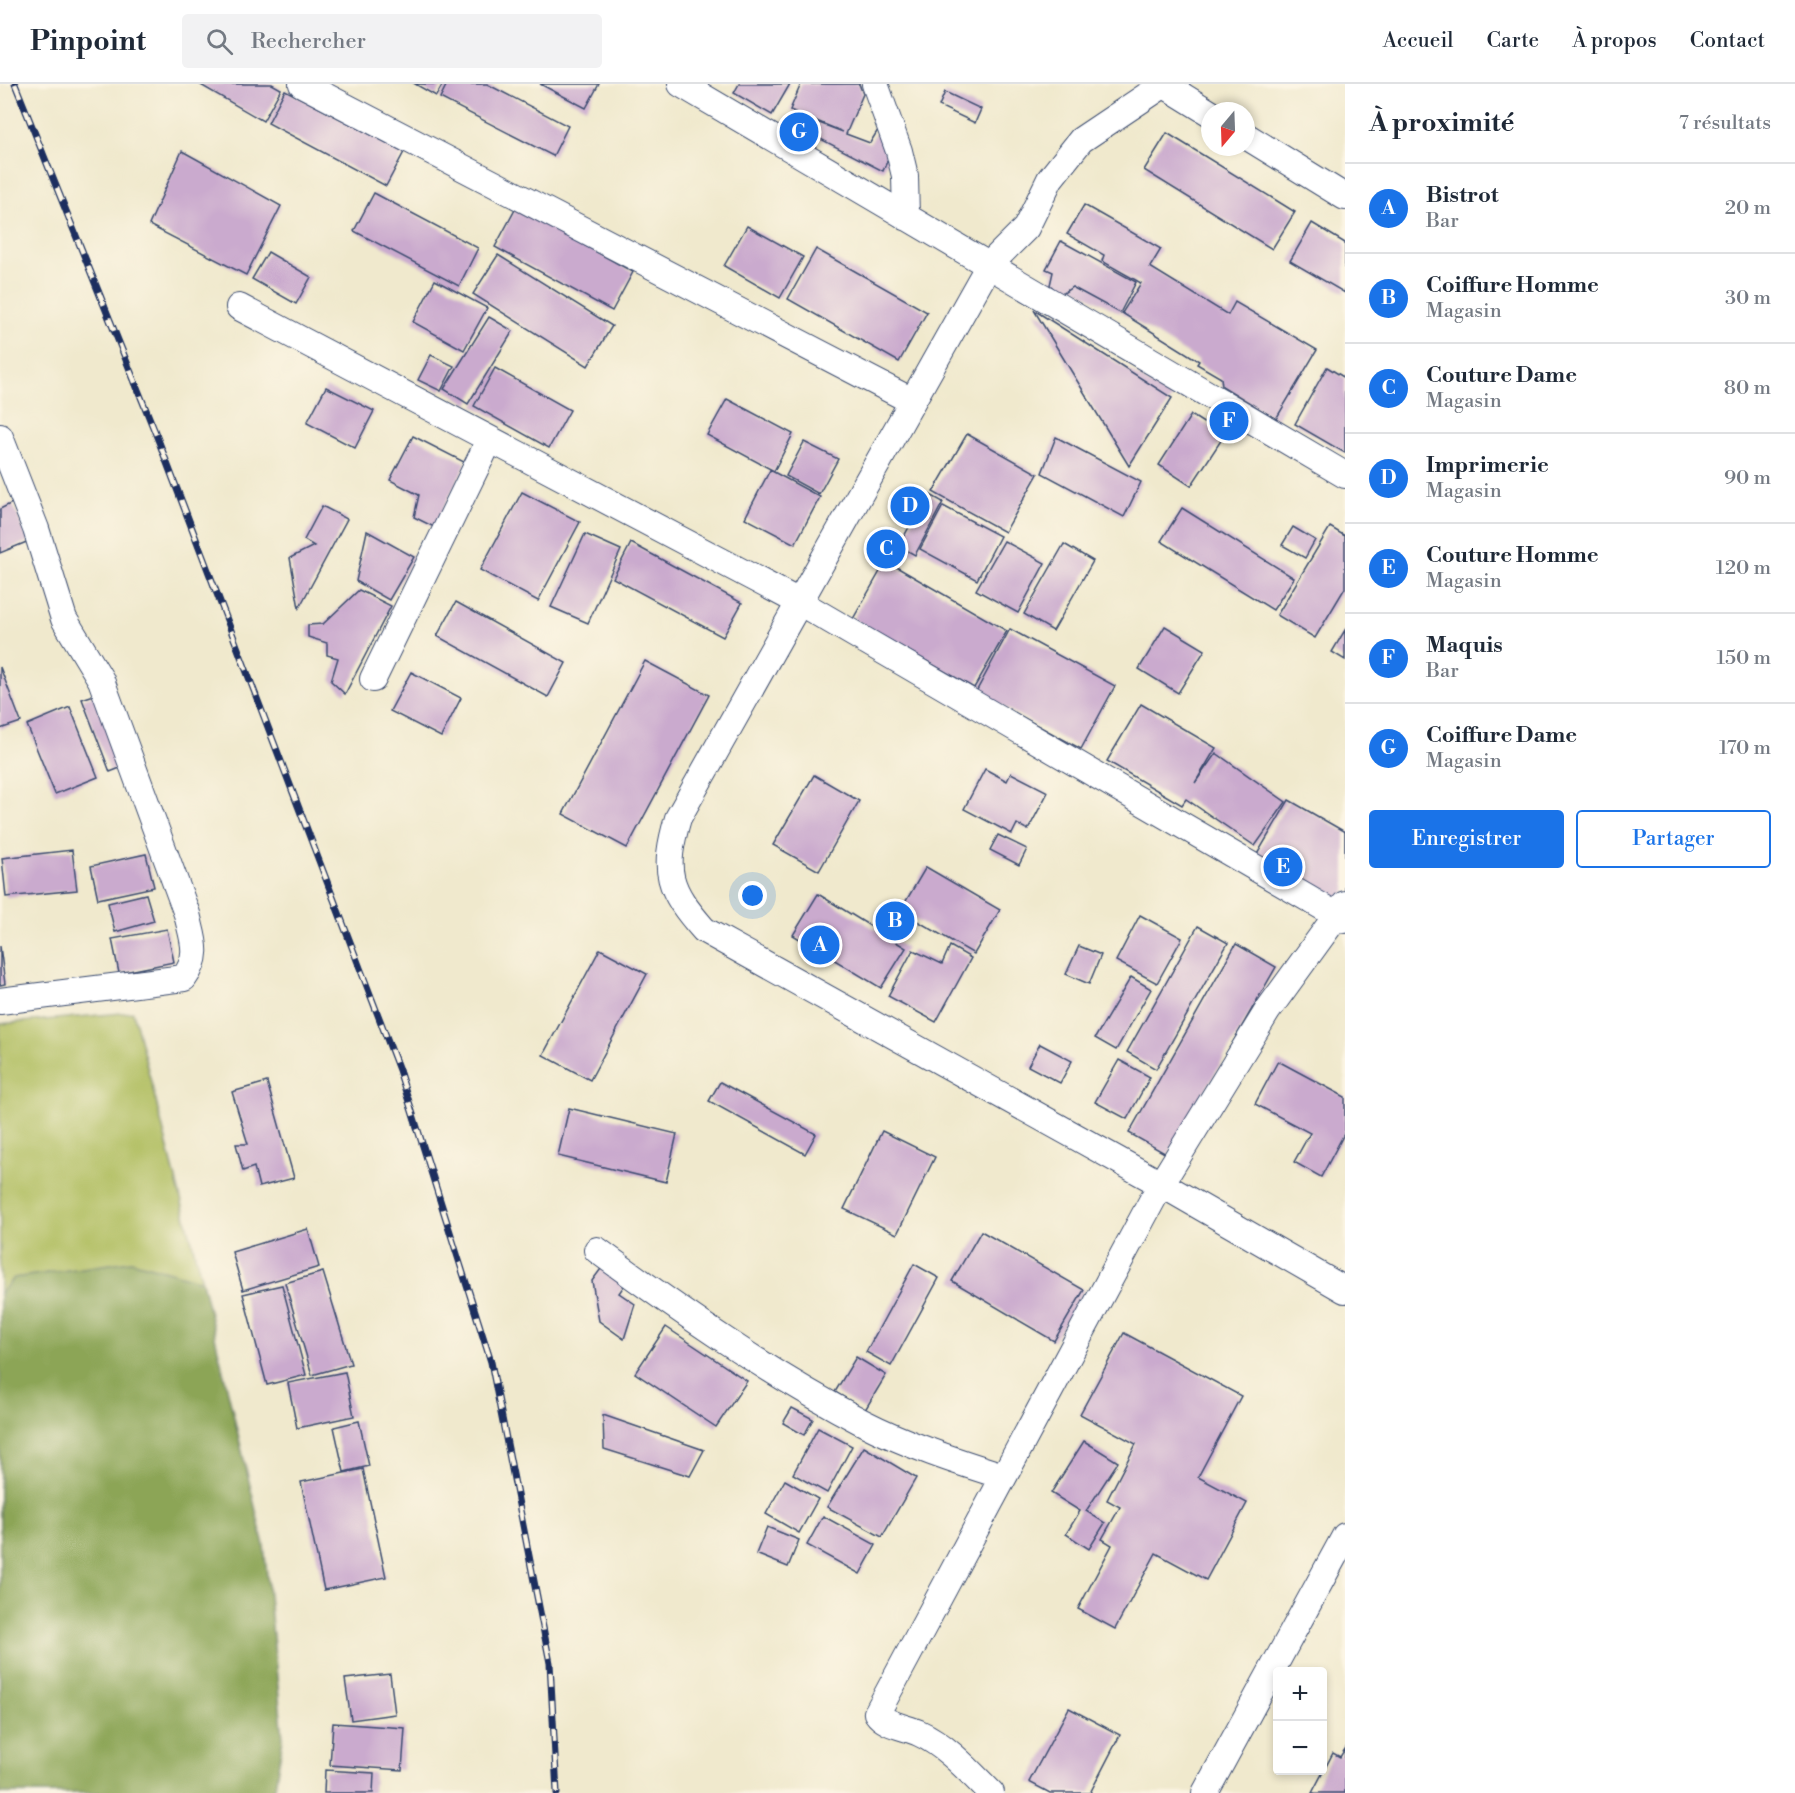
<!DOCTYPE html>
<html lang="fr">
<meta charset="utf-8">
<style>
:root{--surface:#fff;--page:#f2f2f3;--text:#1f2937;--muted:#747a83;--line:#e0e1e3;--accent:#1a73e8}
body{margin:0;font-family:"Libre Bodoni",serif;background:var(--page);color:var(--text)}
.controls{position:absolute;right:18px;bottom:18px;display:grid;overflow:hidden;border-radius:6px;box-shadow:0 3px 9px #0003}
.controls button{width:54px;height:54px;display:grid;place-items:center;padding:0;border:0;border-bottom:2px solid var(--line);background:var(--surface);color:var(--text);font:30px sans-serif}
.compass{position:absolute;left:1201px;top:18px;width:54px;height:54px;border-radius:50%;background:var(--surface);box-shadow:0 3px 9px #0003;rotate:199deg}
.you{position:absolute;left:753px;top:812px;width:21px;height:21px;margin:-15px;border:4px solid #fff;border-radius:50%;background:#1a73e8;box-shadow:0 0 0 9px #1a73e833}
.badge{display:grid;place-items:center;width:39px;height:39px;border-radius:50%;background:var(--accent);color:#fff;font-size:20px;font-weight:700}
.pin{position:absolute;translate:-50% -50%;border:3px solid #fff;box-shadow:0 2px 6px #0006}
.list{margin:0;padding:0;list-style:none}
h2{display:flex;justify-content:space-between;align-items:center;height:78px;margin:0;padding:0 24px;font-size:26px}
h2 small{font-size:20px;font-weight:400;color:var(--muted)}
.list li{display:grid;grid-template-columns:39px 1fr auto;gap:18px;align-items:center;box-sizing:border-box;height:90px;padding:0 24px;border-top:2px solid var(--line)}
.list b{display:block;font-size:22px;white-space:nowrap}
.list p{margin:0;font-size:20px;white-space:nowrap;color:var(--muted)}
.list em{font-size:20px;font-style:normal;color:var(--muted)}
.actions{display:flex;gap:12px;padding:18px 24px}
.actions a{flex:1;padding:14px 0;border:2px solid var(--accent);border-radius:6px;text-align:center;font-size:21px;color:var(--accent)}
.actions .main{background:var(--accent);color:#fff}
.icon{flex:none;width:33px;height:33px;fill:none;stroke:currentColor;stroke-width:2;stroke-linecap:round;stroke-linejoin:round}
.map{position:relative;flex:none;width:1345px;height:1709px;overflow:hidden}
header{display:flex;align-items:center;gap:36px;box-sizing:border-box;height:84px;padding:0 30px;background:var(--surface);border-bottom:2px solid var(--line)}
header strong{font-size:28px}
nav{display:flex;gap:33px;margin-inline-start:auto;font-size:21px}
.search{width:420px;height:54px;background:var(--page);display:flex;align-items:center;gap:15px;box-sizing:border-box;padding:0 21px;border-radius:6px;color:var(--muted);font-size:22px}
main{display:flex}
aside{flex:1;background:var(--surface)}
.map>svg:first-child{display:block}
</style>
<header>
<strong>Pinpoint</strong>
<div class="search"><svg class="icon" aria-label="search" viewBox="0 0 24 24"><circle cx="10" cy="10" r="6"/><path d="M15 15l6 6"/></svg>Rechercher</div>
<nav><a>Accueil</a><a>Carte</a><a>À propos</a><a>Contact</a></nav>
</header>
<main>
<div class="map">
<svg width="1345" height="1709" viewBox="0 0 1345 1709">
<rect width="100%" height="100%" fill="#fcf5e5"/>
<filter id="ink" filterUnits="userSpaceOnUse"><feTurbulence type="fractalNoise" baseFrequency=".0167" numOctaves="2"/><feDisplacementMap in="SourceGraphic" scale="12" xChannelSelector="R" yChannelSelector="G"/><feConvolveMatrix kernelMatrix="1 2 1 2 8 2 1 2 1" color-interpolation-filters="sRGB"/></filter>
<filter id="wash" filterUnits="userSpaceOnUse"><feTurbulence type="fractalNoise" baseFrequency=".008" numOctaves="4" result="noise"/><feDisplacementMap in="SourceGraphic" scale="24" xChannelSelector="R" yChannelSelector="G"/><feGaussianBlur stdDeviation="1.35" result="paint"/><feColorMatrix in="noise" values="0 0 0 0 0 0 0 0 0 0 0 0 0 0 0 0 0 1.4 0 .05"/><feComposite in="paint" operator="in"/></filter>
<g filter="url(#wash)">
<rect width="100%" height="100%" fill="#f0e9cd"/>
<path fill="#b0be61" stroke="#667660" stroke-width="1.5" d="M133,928l69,269 -71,-20 -117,17 -14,15v-269z"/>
<path fill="#8ca557" stroke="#546a5a" stroke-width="1.5" d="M131,1177l71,20 62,264 19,193 -9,55h-274v-500l14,-15z"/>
<g id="blocks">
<g fill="#caaace">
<path d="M199,0h73l9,5 -18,32z"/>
<path d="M415,0h28l-7,12z"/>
<path d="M447,0h40l81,42 -15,30 -113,-58z"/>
<path d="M540,0h59l-13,24z"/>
<path d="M739,0h51l-18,31 -38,-22z"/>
<path d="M801,0h58l4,10 -17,40 24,9 8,-13 10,29 -5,12 -84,-43 4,-11 40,15 -53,-22z"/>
<path d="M285,6l119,62 -18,34 -118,-63z"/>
<path d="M945,8l36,17 -6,14 -36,-17z"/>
<path d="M1167,49l128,79 -23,37 -128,-79z"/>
<path d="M182,67l99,55 -35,69 -97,-50z"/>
<path d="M374,109l104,55 -19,38 -105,-55z"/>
<path d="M1084,121l77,44 -11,18 78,48 7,-13 82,48 -41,69 -54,-33 -1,-8 -24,-14 2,-3 -77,-48 19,-30 -39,-22 2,-6 -37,-21z"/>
<path d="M516,124l117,64 -21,39 -117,-64z"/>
<path d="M1312,139l33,20v50l-55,-32z"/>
<path d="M747,142l56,31 -23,41 -56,-32z"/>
<path d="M1061,157l75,41 -16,31 -48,-26 -11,8 -11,-10 3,-13 -7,-3z"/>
<path d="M816,165l111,63 -28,50 -111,-63z"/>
<path d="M268,168l43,25 -15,27 -44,-25z"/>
<path d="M498,171l114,71 -24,40 -115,-72z"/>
<path d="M435,196l52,28 -23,42 -51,-28z"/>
<path d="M1034,226l138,88 -43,68z"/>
<path d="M489,233l24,14 -45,73 -24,-15z"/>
<path d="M431,271l23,11 -13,25 -23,-11z"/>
<path d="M1327,283l18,11v75l-50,-29z"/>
<path d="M495,284l75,42 -21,38 -75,-42z"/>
<path d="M326,303l48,24 -19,37 -48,-25z"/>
<path d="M727,315l66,35 -19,37 -67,-36z"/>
<path d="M1191,331l33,21 -33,50 -32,-21z"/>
<path d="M967,350l71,40 -33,58 -72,-40z"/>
<path d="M413,352l53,27 -32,64 -20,-10 5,-22 -29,-15z"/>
<path d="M1056,353l85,45 -17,35 -82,-44z"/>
<path d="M804,358l34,17 -19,35 -33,-18z"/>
<path d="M770,386l50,27 -25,47 -50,-26z"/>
<path d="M522,408l58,30 -42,79 -58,-31z"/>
<path d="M927,409l16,9 -28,53 -16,-9z"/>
<path d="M12,419l17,38 -29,12v-44z"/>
<path d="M322,422l25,13 -48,89 -9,-50 24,-12 -10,-6z"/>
<path d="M943,422l57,30 -23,44 -57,-31z"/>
<path d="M1182,424l112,70 -21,32 -112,-69z"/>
<path d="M1293,443l22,13 -10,18 -23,-13z"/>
<path d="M1330,443l15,9v52l-30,50 -38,-23z"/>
<path d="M367,447l47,26 -25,43 -33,-19z"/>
<path d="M585,450l36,16 -33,73 -37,-16z"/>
<path d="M1004,457l41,22 -27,50 -42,-23z"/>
<path d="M631,459l111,60 -19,34 -110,-59z"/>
<path d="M1064,460l29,17 -40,70 -29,-17z"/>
<path d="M886,477l121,70 -33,57 -121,-69z"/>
<path d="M359,506l32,16 -46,88 -14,-13 7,-23 -11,-3v-12l-19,-6v-12l15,-1z"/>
<path d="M456,518l110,61 -18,34 -111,-61z"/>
<path d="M1165,542l40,24 -27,43 -39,-24z"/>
<path d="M1010,545l105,57 -34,63 -105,-57z"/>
<path d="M1345,546v30l-13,-8z"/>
<path d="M645,577l64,34 -82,153 -64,-34z"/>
<path d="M0,583l21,55 -21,7z"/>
<path d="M411,588l50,26 -20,39 -51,-26z"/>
<path d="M97,610l28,72 -15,6 -28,-73z"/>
<path d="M1141,620l75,44 -21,35 21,-30 70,49 -31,44 -69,-47 -4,6 -75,-44z"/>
<path d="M70,623l28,70 -43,17 -28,-69z"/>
<path d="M985,685l22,12 4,-8 37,19 -20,38 -11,-6 -5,10 -48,-25z"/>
<path d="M814,691l45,26 -40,70 -46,-26z"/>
<path d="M1289,716l56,32v59l-7,13 -82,-48z"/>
<path d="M998,751l29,14 -8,16 -29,-15z"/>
<path d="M72,766l5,40 -71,7 -4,-39z"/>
<path d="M146,770l8,33 -56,12 -7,-33z"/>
<path d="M926,783l74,43 -26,44 -74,-43z"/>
<path d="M146,810l8,27 -39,11 -7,-29z"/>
<path d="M818,810l88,54 -25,40 -88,-53z"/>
<path d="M1140,831l42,23 -25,45 -41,-22z"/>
<path d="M1198,842l30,17 -72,126 -29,-17z"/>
<path d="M167,845l7,33 -55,11 -7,-34z"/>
<path d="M1236,860l40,23 -108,188 -39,-22z"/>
<path d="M0,862l5,38 -5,1z"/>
<path d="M950,862l21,12 -35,64 -48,-26 25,-46 29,14z"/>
<path d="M1079,862l22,9 -12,29 -23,-10z"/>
<path d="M600,865l47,25 -57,106 -47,-25z"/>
<path d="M1131,893l20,12 -35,61 -21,-12z"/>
<path d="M1040,960l32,17 -12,22 -32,-17z"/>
<path d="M1119,976l31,17 -23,42 -32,-17z"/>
<path d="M1278,977l67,36v35l-24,45 -27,-15 16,-29 -55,-29z"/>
<path d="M267,998l27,96 -35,9 -5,-20 -11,4 -7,-27h12l-16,-52z"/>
<path d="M720,998l96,52 -11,20 -96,-53z"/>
<path d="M569,1024l108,26 -11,48 -108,-26z"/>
<path d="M882,1047l53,26 -38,77 -53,-25z"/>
<path d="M308,1145l11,38 -76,23 -11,-38z"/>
<path d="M981,1147l103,59 -30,51 -102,-60z"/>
<path d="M914,1180l25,14 -48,88 -25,-14z"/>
<path d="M603,1182l23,17 -7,10 16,11 -11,35 -25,-18 -7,-40z"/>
<path d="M323,1188l28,92 -39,11 -27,-92z"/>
<path d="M282,1201l24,90 -39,10 -24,-91z"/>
<path d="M666,1243l81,54 -31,46 -81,-54z"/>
<path d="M1124,1249l117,63 -43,81 49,26 -41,77 -50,-27 -41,76 -37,-20 34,-64 -10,-6 18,-32 -13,-7 29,-56 -56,-30z"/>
<path d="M856,1273l30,18 -21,35 -30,-18z"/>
<path d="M345,1288l9,44 -57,12 -9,-45z"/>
<path d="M792,1324l21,11 -9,16 -21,-12z"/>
<path d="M603,1331l101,35 -14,26 -86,-27z"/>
<path d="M359,1337l10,45 -25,6 -10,-45z"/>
<path d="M818,1344l34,18 -25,47 -34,-19z"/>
<path d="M1084,1357l34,21 -32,49 19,12 -16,26 -23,-15 14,-23 -29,-18z"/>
<path d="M864,1363l52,31 -34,59 -55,-30z"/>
<path d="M363,1385l23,108 -62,13 -23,-108z"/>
<path d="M785,1396l33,19 -19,34 -33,-19z"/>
<path d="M823,1432l53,29 -16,29 -53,-29z"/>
<path d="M767,1443l32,13 -11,27 -32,-13z"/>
<path d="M390,1590l5,40 -44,6 -6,-41z"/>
<path d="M1069,1624l51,27 -30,58h-40l-21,-11z"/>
<path d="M333,1639l72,5 -3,42 -72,-5z"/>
<path d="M1345,1665v44h-33l21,-40 7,4z"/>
<path d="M325,1686l49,3 -1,20h-49z"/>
</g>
</g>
</g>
<g filter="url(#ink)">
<use href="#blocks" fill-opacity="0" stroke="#3b4b6f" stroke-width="1.5"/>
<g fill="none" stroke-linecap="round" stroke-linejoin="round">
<defs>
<g id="street">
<path d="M302,0l610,317"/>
<path d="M681,0l664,391"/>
<path d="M875,0l24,67 6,25 1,41"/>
<path d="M1163,0l47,29"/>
<path d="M1163,1l-82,55 -31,39 -24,49 -37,37 -311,553c-16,54 -10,71 26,112l457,254 184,106"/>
<path d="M1246,52l99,61"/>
<path d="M239,223l560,295 546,318"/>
<path d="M0,353l36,92 28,90 37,61 86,234c6,26 14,41 -3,64l-184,23"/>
<path d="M373,595l116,-238"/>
<path d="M597,1166c83,61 173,124 265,172 45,23 93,39 141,54"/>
<path d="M991,1709c-21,-21 -45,-48 -72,-60 -13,-6 -34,-8 -42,-20l284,-529 107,-174 77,-106"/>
<path d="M1205,1709l140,-257"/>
</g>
</defs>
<use href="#street" stroke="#3b4b6f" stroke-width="28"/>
<use href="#street" stroke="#fff" stroke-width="26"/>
<defs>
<path id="rail" d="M15,0l144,358 240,628 92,292 59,301 7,130"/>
</defs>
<use href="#rail" stroke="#1b2f5e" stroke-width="7"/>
<use href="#rail" stroke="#fcf5e5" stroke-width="4.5" stroke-dasharray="14" stroke-linecap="butt"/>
</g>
</g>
</svg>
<div class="controls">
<button>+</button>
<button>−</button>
</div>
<svg class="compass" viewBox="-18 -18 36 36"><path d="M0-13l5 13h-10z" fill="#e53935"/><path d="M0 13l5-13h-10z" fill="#747a83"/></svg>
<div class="you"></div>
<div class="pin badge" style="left:820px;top:861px">A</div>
<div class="pin badge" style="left:895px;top:837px">B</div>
<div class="pin badge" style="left:886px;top:465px">C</div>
<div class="pin badge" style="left:910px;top:422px">D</div>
<div class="pin badge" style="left:1283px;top:783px">E</div>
<div class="pin badge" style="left:1229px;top:337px">F</div>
<div class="pin badge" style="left:799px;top:48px">G</div>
</div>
<aside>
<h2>À proximité<small>7 résultats</small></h2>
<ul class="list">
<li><span class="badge">A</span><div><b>Bistrot</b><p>Bar</p></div><em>20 m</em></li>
<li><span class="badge">B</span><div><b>Coiffure Homme</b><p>Magasin</p></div><em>30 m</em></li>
<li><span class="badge">C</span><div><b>Couture Dame</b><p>Magasin</p></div><em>80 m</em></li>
<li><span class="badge">D</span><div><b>Imprimerie</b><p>Magasin</p></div><em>90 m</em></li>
<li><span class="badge">E</span><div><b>Couture Homme</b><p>Magasin</p></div><em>120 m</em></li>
<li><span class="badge">F</span><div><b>Maquis</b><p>Bar</p></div><em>150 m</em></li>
<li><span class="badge">G</span><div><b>Coiffure Dame</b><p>Magasin</p></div><em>170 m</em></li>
</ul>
<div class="actions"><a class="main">Enregistrer</a><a>Partager</a></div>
</aside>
</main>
